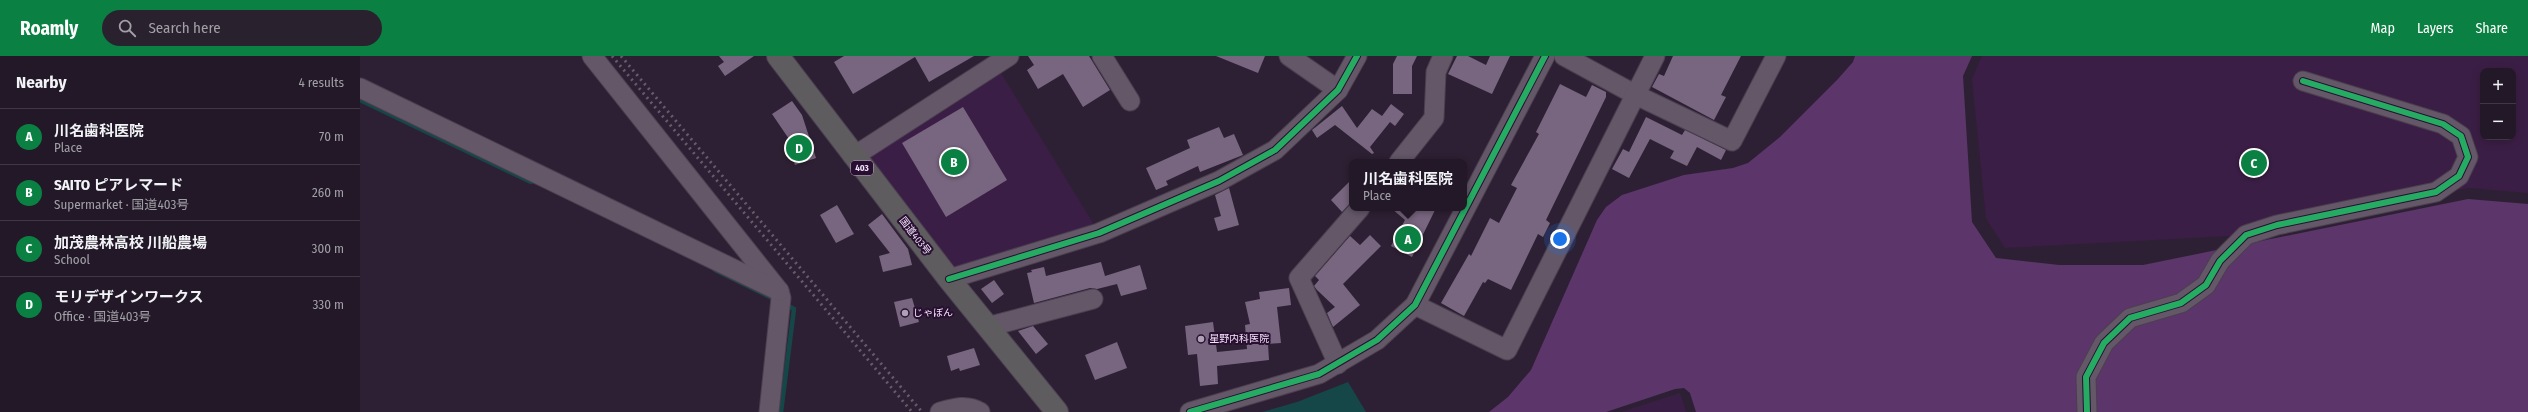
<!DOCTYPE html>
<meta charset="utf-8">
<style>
:root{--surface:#221827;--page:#2a212f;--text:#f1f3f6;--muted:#a2a0a7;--line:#3f3744;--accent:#0b8043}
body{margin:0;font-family:"Fira Sans Condensed","Noto Sans JP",sans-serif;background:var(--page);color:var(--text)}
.controls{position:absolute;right:12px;top:12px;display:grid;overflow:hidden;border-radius:8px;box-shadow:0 2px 10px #0003}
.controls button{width:36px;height:36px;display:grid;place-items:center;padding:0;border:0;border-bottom:1px solid var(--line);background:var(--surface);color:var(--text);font:20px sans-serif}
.you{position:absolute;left:1200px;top:183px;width:14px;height:14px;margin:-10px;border:3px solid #fff;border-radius:50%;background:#1a73e8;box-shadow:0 0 0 6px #1a73e833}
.badge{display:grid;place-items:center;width:26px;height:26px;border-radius:50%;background:var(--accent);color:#fff;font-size:13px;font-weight:700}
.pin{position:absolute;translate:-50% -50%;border:2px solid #fff;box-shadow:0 1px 4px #0006}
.popup{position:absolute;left:989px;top:103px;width:118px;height:52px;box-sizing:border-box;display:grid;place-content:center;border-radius:8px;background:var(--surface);filter:drop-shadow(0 1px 3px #0005);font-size:13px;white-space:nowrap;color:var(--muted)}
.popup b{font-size:15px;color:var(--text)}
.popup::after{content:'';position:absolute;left:50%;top:100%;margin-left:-8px;border:8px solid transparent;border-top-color:var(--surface)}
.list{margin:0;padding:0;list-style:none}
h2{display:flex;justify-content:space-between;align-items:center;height:52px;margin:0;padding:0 16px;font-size:17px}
h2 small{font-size:13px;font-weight:400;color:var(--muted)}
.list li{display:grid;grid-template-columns:26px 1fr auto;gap:12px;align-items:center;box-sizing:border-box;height:56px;padding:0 16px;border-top:1px solid var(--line)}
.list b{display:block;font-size:15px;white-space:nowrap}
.list p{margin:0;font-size:13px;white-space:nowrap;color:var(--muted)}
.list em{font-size:13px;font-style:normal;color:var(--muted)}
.icon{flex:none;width:22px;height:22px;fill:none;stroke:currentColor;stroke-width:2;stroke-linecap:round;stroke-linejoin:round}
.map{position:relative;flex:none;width:2168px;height:356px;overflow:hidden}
header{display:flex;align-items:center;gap:24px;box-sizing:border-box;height:56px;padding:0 20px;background:var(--accent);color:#fff}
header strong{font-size:19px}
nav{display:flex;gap:22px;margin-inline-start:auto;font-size:14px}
.search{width:280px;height:36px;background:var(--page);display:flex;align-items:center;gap:10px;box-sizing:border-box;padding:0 14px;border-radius:22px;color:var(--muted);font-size:15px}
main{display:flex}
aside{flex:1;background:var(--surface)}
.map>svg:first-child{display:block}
</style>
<header>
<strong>Roamly</strong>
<div class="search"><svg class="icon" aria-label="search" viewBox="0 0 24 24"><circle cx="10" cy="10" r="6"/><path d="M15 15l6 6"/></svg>Search here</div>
<nav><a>Map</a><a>Layers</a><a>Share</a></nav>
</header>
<main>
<aside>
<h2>Nearby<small>4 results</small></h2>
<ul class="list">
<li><span class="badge">A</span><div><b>川名歯科医院</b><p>Place</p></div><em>70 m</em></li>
<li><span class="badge">B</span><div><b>SAITO ピアレマード</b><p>Supermarket · 国道403号</p></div><em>260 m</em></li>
<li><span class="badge">C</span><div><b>加茂農林高校 川船農場</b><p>School</p></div><em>300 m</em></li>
<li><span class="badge">D</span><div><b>モリデザインワークス</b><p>Office · 国道403号</p></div><em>330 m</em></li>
</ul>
</aside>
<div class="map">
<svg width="2168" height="356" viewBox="0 0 2168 356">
<rect width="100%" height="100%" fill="#2e2034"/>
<g fill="#3b1e45" fill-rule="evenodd">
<path d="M1622,0h546v137l-57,-5 -34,4 -191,43 -241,13 -19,-30 -14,-139zM2123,15h30v66h-30z"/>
<path d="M636,9l103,168 -150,46 -87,-128z"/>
<path d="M1320,337l6,19h-65z"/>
</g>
<path fill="#5c366a" d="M1495,0h117l-9,20 9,146 24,36 63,7h84l325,-66 60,5v208h-832l-6,-19 -6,-5 -9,1 -69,23h-117l19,-15 23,-27 66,-150 9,-13 16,-12 62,-20 49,-7 15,-5 32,-26 57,-57 16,-18z"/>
<path fill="#154749" d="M988,326l18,30h-104l35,-10z"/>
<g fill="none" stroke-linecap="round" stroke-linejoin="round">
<g stroke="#154749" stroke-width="4.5">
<path d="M0,44l171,82"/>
<path d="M355,214l61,30"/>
<path d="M421,356l13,-103 -9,-5"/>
</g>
</g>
<g fill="#78657f">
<path d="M359,0h35l-29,20 -7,-10 6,-4z"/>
<path d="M484,0h130l-45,26 -14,-25 -62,37 -19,-32z"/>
<path d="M668,0h61l21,34 -27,17 -20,-33 -25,15 -11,-19 7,-5z"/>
<path d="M856,0h49l-7,17z"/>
<path d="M1037,0h20l-5,10v28h-19v-30z"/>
<path d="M1097,0h11l18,9 4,-9h20l-18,38 -44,-20z"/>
<path d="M1313,0h68l-20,39 5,2 -12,23 -62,-33 7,-13 5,2z"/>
<path d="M1200,28l26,13 6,-12 14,7v5l-60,123 4,3 -7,14 -5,-3 -27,56 -23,-11 -3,4 -2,-1 -19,34 -23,-13 28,-49 2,2 19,-38 9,5 18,-35 -6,-3 28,-51 -3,-2z"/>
<path d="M432,45l10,14 14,43 -21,7 -8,-21 4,-2 -19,-28z"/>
<path d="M1031,48l13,10 -9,12 -5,-4 -20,25 4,6 -2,1 -37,-29 -18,13 -5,-8 30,-24 15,22 15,-19 10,7z"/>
<path d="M603,51l44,73 -61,37 -44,-74z"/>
<path d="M1286,61l36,18 3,-5 41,20 -5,10 -24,-13 -10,19 -17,-8 4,-7 -24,-12 -21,39 -17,-9 11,-20 6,3z"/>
<path d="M859,71l5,11 10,-4 9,21 -43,17 -2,-6 -32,15 2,4 -12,5 -10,-22 44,-20 -3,-8z"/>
<path d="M992,123v22l-10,11 -11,-12z"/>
<path d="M869,132l10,37 -21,6 -4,-13 7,-2 -6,-21z"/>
<path d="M477,149l17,29 -18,9 -16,-28z"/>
<path d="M1031,152h45l-24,49 -21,-11 14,-26z"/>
<path d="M522,158l26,35 4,16 -29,7 -4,-16 11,-3 -22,-28z"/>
<path d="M1010,179l11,11 -38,38 17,21 -27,22 -6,-14 8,-6 -18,-17 -3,-4 5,-6 -4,-4 35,-40 10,9z"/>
<path d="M741,206l4,14 35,-11 7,24 -26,7 -4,-12 -20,5 -7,-1 -56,15 -7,-30 5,-1 -1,-2 13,-3 2,9z"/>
<path d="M634,224l10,14 -12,9 -11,-14z"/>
<path d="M929,232l2,17 -14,2 4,36 -13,1 1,16 -52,6 1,18 -18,2 -3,-32 -9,1 -3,-29 28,-4 4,30 30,-3 -2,-24 5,-1 -5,-22 15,-3 -1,-7z"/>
<path d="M552,242l7,24 -19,5 -6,-25z"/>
<path d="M673,270l15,18 -12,10 -18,-23z"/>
<path d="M757,286l10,26 -32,12 -10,-25z"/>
<path d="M614,292l6,17 -20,6 -1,-3 -8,3 -4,-15z"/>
</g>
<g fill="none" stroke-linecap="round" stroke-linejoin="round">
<defs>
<g id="minor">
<path d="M232,0l187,235 2,7 -12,114"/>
<path d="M742,0l28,45"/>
<path d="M929,0l49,34"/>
<path d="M1204,0l72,39 96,46 44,-85"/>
<path d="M0,32l419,203"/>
<path d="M492,99l10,-4 147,-95"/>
<path d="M1039,106l35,-44 2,-46 7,-16"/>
<path d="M589,223l150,-46 120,-52 56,-31 63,-60 19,-34"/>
<path d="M1055,249l92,45 148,-294"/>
<path d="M627,271l106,-28"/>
<path d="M978,308l-39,-86 61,-70"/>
<path d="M580,356c14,-4 27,-8 40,0"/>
<path d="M830,356l129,-38 58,-34 38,-35 130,-249"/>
<path d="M1727,356l-1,-35 18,-34 26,-25 51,-15 25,-18 14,-24 26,-26 31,-10 159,-33 23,-16 9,-19 -7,-21 -18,-12 -140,-43"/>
</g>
<path id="highway" d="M418,0l171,223 108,133"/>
</defs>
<use href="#minor" stroke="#4b3f50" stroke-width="21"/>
<use href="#highway" stroke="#4b3f50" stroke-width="24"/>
<use href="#minor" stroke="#635768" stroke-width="19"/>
<use href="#highway" stroke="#5e5c5e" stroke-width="22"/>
<g stroke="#655c6a" stroke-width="3" stroke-dasharray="2 4" stroke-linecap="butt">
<path d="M252,0l300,356"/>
<path d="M261,0l301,356"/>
</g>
<defs>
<g id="cycleway">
<path d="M589,223l150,-46 120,-52 56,-31 63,-60 19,-34"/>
<path d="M830,356l129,-38 58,-34 38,-35 130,-249"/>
<path d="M1727,356l-1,-35 18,-34 26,-25 51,-15 25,-18 14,-24 26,-26 31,-10 159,-33 23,-16 9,-19 -7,-21 -18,-12 -140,-43"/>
</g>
</defs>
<use href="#cycleway" stroke="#280f32" stroke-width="8"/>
<use href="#cycleway" stroke="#26ab63" stroke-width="6"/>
</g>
<g fill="#afa0b6" stroke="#280f32" stroke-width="1.5">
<circle cx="545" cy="257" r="4"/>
<circle cx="841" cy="283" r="4"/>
</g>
<g text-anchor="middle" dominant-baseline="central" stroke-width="4" stroke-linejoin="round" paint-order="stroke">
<rect fill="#280f32" stroke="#b8a5bf" stroke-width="1" x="491" y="105" width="22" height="14" rx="3"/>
<g font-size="9" font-weight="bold" fill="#f5e5fc">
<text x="502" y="112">403</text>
</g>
<g font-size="10" fill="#f5e5fc" stroke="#280f32">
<text transform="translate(555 180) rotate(52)">国道403号</text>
</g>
<g font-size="10" fill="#f5e5fc" stroke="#280f32" text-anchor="start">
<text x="553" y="257">じゃぼん</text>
<text x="849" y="283">星野内科医院</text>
</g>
</g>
</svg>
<div class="controls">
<button>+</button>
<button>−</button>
</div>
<div class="you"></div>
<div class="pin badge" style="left:1048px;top:183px">A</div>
<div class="popup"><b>川名歯科医院</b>Place</div>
<div class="pin badge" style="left:594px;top:106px">B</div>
<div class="pin badge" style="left:1894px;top:107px">C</div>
<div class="pin badge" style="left:439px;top:92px">D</div>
</div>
</main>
